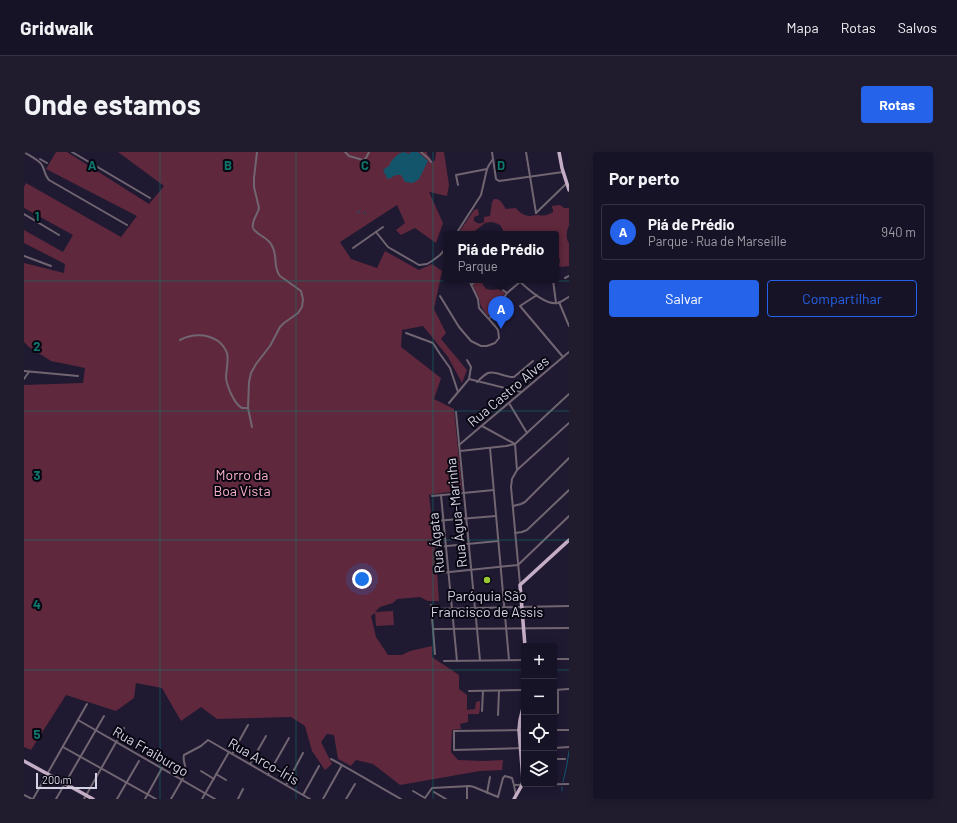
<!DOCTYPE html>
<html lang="pt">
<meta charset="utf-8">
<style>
:root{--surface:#171326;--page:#201c2e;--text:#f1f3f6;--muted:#9e9ea7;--line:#363243;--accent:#2563eb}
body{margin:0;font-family:Barlow,sans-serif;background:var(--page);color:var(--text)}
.controls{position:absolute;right:12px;bottom:12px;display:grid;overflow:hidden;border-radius:4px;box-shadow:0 2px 10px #0003}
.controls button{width:36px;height:36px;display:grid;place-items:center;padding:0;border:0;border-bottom:1px solid var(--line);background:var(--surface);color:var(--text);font:20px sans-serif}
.scale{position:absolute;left:12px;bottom:10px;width:61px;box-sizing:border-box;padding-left:4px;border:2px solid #d5d2e4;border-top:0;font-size:11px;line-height:14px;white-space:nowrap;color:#d5d2e4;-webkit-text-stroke:3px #080611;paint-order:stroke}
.you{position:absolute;left:338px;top:427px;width:14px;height:14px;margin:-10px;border:3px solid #fff;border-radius:50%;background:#1a73e8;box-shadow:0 0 0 6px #1a73e833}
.badge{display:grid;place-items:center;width:26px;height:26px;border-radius:50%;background:var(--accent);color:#fff;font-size:13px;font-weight:700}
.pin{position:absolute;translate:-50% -33px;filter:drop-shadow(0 1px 2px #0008)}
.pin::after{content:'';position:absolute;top:21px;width:14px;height:12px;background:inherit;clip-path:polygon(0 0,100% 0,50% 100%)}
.popup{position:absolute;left:419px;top:79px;width:116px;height:52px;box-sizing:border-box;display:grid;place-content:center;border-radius:4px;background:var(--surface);filter:drop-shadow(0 1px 3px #0005);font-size:13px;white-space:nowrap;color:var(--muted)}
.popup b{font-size:15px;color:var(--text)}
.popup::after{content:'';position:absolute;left:50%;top:100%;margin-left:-8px;border:8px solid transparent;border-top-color:var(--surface)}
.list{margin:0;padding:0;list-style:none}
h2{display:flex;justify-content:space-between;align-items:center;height:52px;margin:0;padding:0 16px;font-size:17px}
h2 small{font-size:13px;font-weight:400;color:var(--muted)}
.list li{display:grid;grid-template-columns:26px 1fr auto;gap:12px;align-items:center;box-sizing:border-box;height:56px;margin:0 8px 8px;padding:0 8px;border:1px solid var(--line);border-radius:4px}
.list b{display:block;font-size:15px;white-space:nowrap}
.list p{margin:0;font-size:13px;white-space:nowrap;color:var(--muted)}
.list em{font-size:13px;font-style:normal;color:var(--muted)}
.actions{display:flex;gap:8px;padding:12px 16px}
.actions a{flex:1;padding:9px 0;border:1px solid var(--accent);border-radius:4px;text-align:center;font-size:14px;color:var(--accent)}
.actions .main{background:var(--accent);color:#fff}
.icon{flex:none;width:22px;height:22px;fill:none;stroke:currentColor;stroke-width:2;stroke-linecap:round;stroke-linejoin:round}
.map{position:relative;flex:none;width:545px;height:647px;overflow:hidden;border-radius:4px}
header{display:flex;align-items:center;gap:24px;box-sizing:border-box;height:56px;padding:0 20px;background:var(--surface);border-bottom:1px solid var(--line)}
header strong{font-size:19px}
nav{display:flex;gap:22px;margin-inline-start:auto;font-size:14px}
.intro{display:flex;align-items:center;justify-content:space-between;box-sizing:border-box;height:96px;padding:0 24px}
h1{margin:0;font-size:28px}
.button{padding:10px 18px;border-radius:4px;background:var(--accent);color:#fff;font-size:14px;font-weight:700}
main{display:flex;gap:24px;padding:0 24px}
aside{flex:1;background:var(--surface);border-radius:4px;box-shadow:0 2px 10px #0003}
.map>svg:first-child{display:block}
</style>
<header>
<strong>Gridwalk</strong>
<nav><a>Mapa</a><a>Rotas</a><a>Salvos</a></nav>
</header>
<div class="intro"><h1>Onde estamos</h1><a class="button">Rotas</a></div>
<main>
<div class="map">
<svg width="545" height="647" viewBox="0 0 545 647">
<rect width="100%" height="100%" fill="#1f1932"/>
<g fill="#60283c">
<path d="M32,0h11l82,52 15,-18 -46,-34h309v2l6,8 2,-2 1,-8h8l5,33 -2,11 -18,-4 14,31 -7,20 -21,-15 -14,7 -5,-5 9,-7 -8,-18 -57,37 11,17 26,9 8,-17 34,19 13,-6 10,7 -8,38 12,24 -5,6 26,31 -5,13 -14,-26 -25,-31 -21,4 -1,17 40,31 -7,21 20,10 8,81 -33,5 7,61 3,45h-11l-8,-4 -23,2 -4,4 -13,4 -5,5 18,-1 1,14 -18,1 -1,-13 -4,3 5,21 12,18h14l8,-4 22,-5v11l27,18v14l8,6v15l8,-1 1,-7 4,-1v7l-1,6h-11v8l-8,2 1,5 -9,1 -1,22 7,8 25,1 20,-1 -1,10 -22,1 -80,14 -27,-21 -17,-4 -5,6 -13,-7 -4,-24 -7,-1 -6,8 11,22 -7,6 -13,-19 -7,-25 -14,-9 -74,2 -16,-12 -20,14 -19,-33 -26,-5 -2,15 -18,13 -50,-16 -35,55 -7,-3v-362l59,-2 2,-15 -34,-7 -22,-14 -5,-5v-79l40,10 1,-9 -41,-21v-13l39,22 10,-17 -49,-27v-21l2,-4 95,54 16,-21 -91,-47z"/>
<path d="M470,47c7,-1 9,6 12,10l10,-1c3,4 8,8 14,8 3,0 4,-1 7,-1 9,1 8,1 16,-3v-2l-1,-3v-1l8,-1 4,3h5v18c-3,4 -3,14 0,17v23l-7,1 -3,-1 1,-6 -1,-2h-3v-24h-53v-4l-3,-5 -4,-2 -5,-1 -6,1 -14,11h-13l16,-24 4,-1 1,6 -5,2v4c3,3 7,3 10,1v-5l6,-1 2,-14z"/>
<path d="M455,128h1l6,9 6,1 8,-1 5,4 -16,23 -2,-1 -6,-9 -2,-8 -6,-13z"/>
</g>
<path fill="#13566c" d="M380,0l5,2 2,-2h7l10,9 -9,18 -6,4 -8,-1 -4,-7h-5l-4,2v1h-3l-1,2 -5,-10 7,-5v-2c4,-5 8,-10 14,-11z"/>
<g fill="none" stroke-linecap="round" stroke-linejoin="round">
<g stroke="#13566c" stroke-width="1">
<path d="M340,60l2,2"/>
<path d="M333,61l3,-2"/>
<path d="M539,630l4,-18 2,-13"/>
<path d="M538,639v-4"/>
</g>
<g stroke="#706570" stroke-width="2">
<path d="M0,0c6,4 15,8 18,13 3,6 3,11 7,15l78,45"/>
<path d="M48,0l78,46"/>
<path d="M321,0l4,4 14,4 3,-2 3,-6"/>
<path d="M397,0l8,7 2,3"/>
<path d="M468,0l4,27 3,2 64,-9"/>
<path d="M502,0l10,61"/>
<path d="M16,7l7,4"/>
<path d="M434,33l-2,-10 31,-6"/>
<path d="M512,61l31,-30"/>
<path d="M0,62l35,21"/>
<path d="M352,80l12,15 31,18 8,-1 5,-3 8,-6 6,-7"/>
<path d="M432,82l25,-39 6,-26 2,-4 4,-6"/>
<path d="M329,96l30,-21"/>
<path d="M0,104l27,10"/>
<path d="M541,126l4,-2"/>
<path d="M494,128c8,7 27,26 40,23 3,-1 7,-4 11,-6"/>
<path d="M529,128l3,23"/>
<path d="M447,133l7,-5"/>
<path d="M476,136l7,5"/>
<path d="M513,143l-17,11 43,51"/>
<path d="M416,144l19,31 12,14 10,5h6l8,-3 4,-5 -1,-8 -3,-4 -16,-18 -1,-9 -9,-19"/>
<path d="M535,150l10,24"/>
<path d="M465,167l18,-26 13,-11"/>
<path d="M382,181l27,10 7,11 10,14 8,24"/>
<path d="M156,188c11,-6 26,-7 38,1 4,3 7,7 9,12 2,8 -1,17 -1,25 1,8 8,26 16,30 1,0 4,0 6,0l1,-26 2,-9 5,-9 14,-18 10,-19 4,-4 14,-10 4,-6 1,-8 -2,-8 -21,-15c-8,-10 -1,-20 -9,-32 -4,-7 -16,-10 -18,-16 -2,-7 5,-14 6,-20l-5,-21v-9l3,-26"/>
<path d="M0,219l54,5"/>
<path d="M0,227l2,-3 3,-4"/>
<path d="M445,227l52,13"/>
<path d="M453,230c3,-3 7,-7 11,-9 7,-3 18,5 26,4l19,-16"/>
<path d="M425,251l20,-24 2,-12 -4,-7"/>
<path d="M485,251l18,30"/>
<path d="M224,256l4,19"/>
<path d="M432,260l24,248"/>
<path d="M458,274l33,18 2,26 -5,9 -1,8 9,97"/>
<path d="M435,293l110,-93"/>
<path d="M466,296l19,212"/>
<path d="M436,299l46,-5 9,-2 54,-50"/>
<path d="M493,318l52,-47"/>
<path d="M417,343l16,166"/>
<path d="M408,344l62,-6"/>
<path d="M489,354l8,-2 4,-2 44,-44"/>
<path d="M411,369l61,-5"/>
<path d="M491,381l7,-1 5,-2 42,-40"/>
<path d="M413,395l61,-6"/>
<path d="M416,421l78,-8 51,-49"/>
<path d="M407,453l4,49"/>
<path d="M407,457l138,-3"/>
<path d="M409,477l136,-1"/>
<path d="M530,507h15"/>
<path d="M420,509l80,-1"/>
<path d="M530,538l15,-1"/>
<path d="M534,538v23"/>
<path d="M445,539l55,-1"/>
<path d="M458,559l1,-20"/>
<path d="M474,563l1,-24"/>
<path d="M54,568l137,79"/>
<path d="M500,578l-70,1v19l70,-2"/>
<path d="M530,578h15"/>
<path d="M39,595l93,52"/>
<path d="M530,596l15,-1"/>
<path d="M208,602l16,-29"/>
<path d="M307,607c24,13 47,27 70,40"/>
<path d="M530,607h11"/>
<path d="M226,612l16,-28"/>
<path d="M177,619l13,8"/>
<path d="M192,622l10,6"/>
<path d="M244,623l21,-37"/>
<path d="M262,633l17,-32"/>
<path d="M490,633l2,11"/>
<path d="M443,634v13"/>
<path d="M389,639l12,7 7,-10 38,-2 4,1 24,10 5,-19 2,-2 7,2 2,7 55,-1"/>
<path d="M410,640l12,7"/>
<path d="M463,641l3,-16"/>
<path d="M0,643l8,4"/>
<path d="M279,643l16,-29"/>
<path d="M9,647l54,-95"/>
<path d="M32,647l48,-83"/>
<path d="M60,647l40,-71"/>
<path d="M93,647l22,-38"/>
<path d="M121,647l17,-31"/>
<path d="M147,647l15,-26c1,-6 -4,-12 -2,-18l17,-9 7,-6 102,59"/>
<path d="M178,647l27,-47"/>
<path d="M214,647l5,-10"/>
<path d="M299,647l19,-34"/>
<path d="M322,647l9,-15"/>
</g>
<g stroke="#c5aec5" stroke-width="3.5">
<path d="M535,0l3,16 7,22"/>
<path d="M501,494l-5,-61 49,-45"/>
<path d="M0,609l69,38"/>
<path d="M490,647l8,-14 1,-5 -4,-50 1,-10 4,-16"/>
</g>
</g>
<path fill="none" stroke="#0f766e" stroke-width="1" stroke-opacity="0.55" d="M136,0v647M272,0v647M409,0v647M0,129h545M0,259h545M0,388h545M0,518h500M530,518h15"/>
<circle fill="#9bcb33" stroke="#080611" stroke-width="1.5" cx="463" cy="428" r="4"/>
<g text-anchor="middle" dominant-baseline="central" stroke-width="4" stroke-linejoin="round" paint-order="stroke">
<g font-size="14" fill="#d5d2e4" stroke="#080611">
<text transform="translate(484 239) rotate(-40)">Rua Castro Alves</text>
<text transform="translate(432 361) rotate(-96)">Rua Água-Marinha</text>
<text transform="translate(412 391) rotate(-96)">Rua Ágata</text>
<text transform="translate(127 599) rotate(30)">Rua Fraiburgo</text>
<text transform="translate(240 609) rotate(30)">Rua Arco-Íris</text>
</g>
<g font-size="14" fill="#fcb2c8" stroke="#080611">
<text x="218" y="322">Morro da<tspan x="218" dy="16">Boa Vista</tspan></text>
</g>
<g font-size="14" fill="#d5d2e4" stroke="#080611">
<text x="463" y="443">Paróquia São<tspan x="463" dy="16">Francisco de Assis</tspan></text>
</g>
</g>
<g font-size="13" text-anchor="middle" font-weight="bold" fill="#0f766e" stroke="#080611" stroke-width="4" stroke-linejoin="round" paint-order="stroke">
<text x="68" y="18">A</text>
<text x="204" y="18">B</text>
<text x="341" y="18">C</text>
<text x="477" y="18">D</text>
<text x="13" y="69">1</text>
<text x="13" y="199">2</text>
<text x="13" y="328">3</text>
<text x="13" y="457">4</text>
<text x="13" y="587">5</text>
</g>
</svg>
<div class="controls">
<button>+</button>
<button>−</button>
<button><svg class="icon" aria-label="locate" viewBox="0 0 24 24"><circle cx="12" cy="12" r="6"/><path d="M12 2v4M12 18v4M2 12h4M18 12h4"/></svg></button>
<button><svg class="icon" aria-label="layers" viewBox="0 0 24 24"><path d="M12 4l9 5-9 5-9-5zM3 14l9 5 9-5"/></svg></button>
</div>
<div class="scale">200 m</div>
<div class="you"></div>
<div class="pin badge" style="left:477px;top:177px">A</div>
<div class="popup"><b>Piá de Prédio</b>Parque</div>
</div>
<aside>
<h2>Por perto<small></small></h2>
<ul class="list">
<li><span class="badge">A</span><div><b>Piá de Prédio</b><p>Parque · Rua de Marseille</p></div><em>940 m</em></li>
</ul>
<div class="actions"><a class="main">Salvar</a><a>Compartilhar</a></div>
</aside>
</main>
